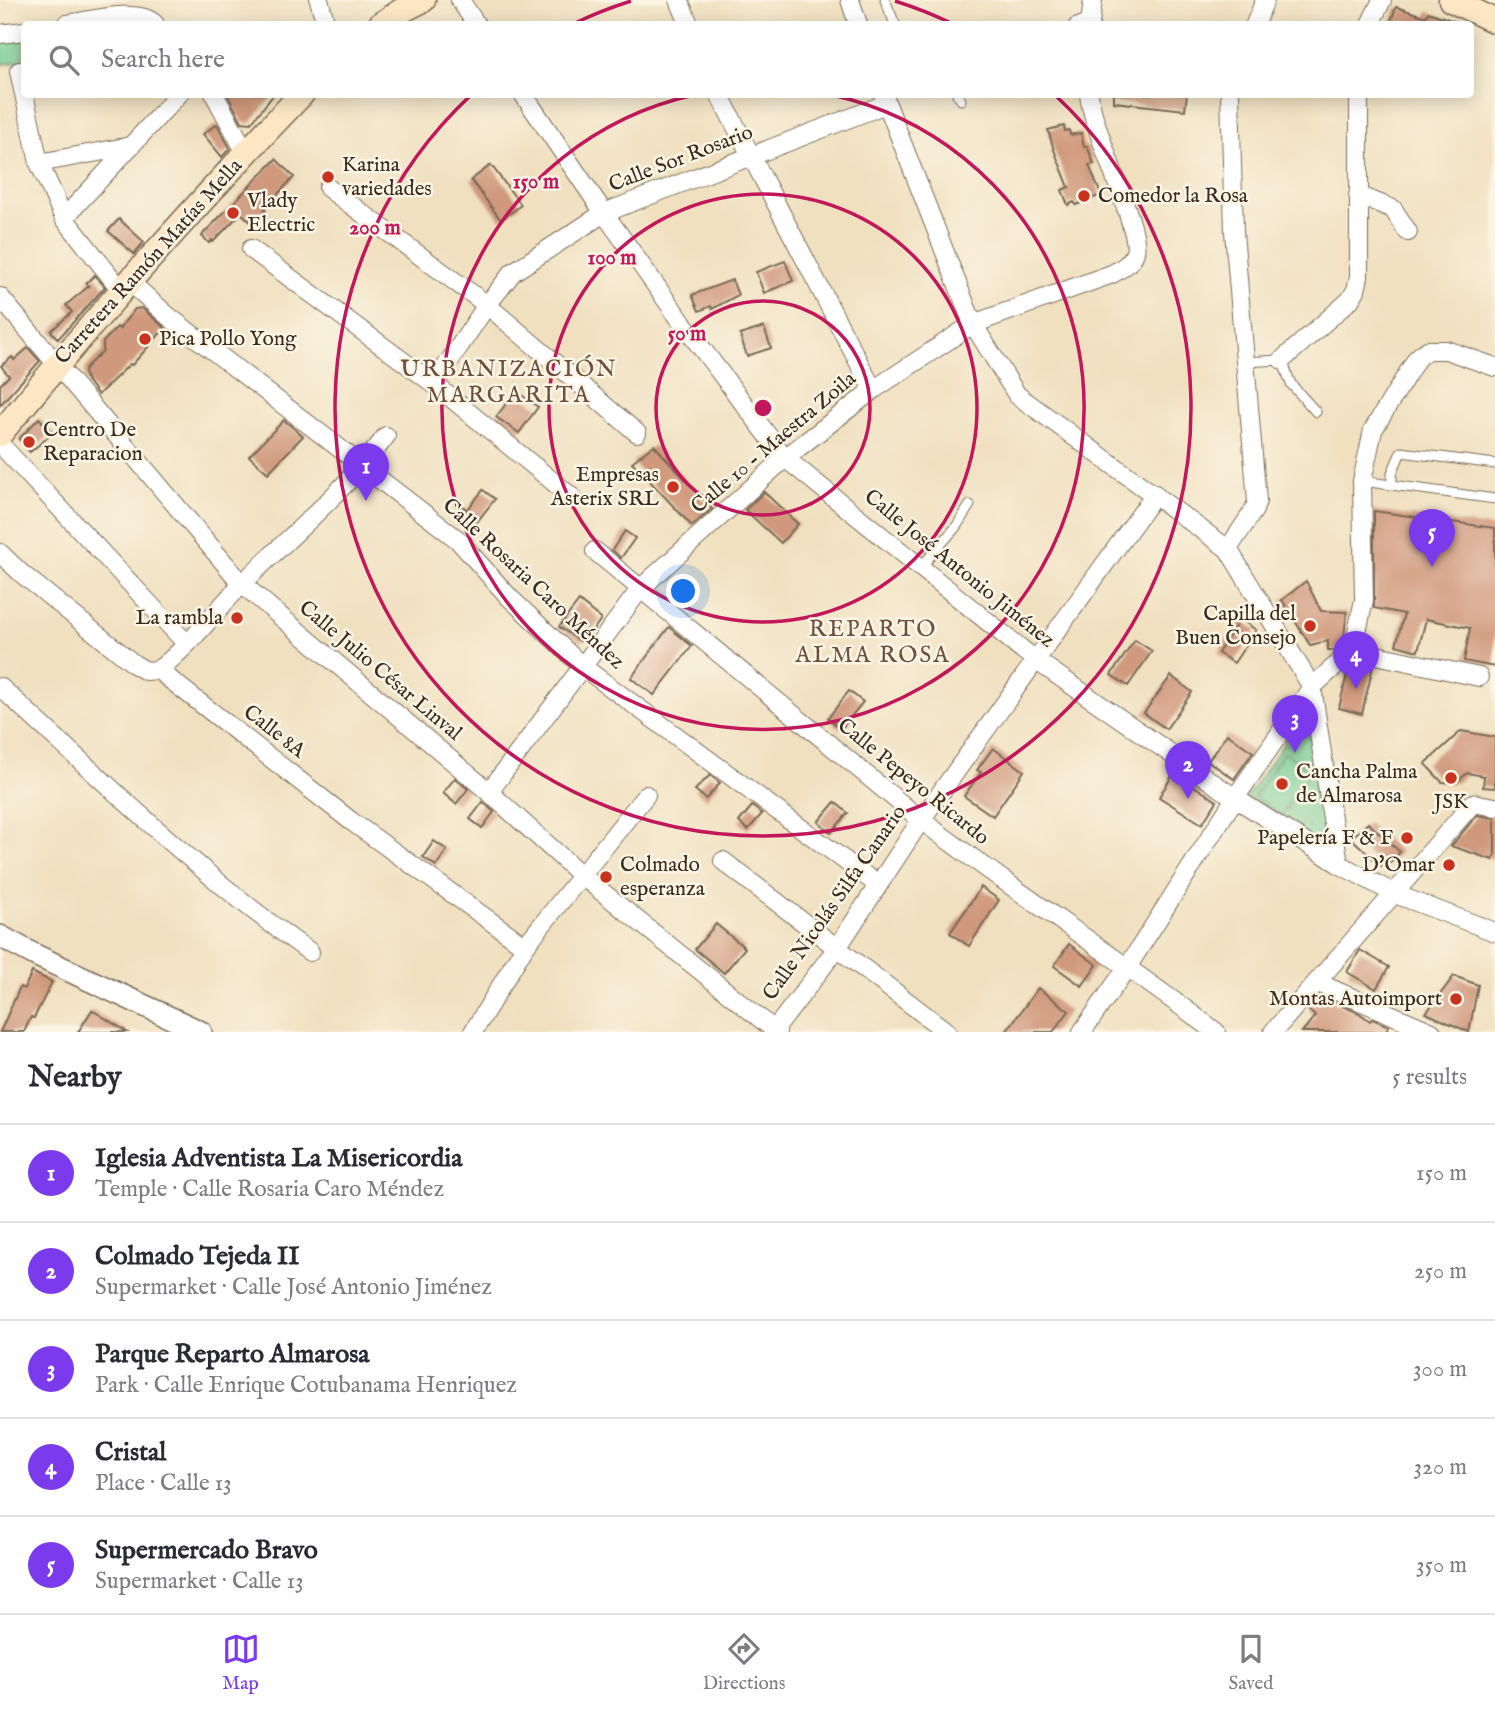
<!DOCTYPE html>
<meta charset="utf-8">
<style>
:root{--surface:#fff;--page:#f7f7f7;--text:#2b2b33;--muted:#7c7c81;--line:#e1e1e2;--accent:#7c3aed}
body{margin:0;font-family:"IM FELL English",serif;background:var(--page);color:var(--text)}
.you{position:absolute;left:684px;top:592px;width:24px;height:24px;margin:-18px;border:5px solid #fff;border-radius:50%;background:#1a73e8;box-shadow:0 0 0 10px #1a73e833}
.badge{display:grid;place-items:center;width:46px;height:46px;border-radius:50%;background:var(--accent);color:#fff;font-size:23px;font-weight:700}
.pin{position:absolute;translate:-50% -58px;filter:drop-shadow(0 2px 4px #0008)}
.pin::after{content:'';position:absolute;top:37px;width:24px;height:21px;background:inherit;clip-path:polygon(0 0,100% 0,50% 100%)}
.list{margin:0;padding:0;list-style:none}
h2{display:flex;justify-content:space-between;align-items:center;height:91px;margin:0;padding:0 28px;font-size:30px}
h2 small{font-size:23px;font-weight:400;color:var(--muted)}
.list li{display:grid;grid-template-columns:46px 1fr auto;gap:21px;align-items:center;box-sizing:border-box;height:98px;padding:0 28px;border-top:2px solid var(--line)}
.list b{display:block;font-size:26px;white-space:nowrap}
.list p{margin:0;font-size:23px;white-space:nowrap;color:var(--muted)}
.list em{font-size:23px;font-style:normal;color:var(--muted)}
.icon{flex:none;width:38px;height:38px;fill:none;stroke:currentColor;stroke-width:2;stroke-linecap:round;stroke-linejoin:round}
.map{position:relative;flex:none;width:1495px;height:1032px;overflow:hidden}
.search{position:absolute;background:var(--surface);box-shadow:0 4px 18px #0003;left:21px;right:21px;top:21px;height:77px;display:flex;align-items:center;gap:18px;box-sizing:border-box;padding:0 24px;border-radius:7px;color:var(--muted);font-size:26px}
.sheet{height:581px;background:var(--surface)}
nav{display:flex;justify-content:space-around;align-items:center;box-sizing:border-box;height:98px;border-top:2px solid var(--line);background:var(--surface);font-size:19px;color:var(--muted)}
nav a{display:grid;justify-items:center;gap:4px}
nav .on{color:var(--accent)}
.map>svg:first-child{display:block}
</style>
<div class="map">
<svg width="1495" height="1032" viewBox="0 0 1495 1032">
<defs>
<pattern id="park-crowns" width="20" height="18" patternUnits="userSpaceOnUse" patternTransform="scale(1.75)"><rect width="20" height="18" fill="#71c98f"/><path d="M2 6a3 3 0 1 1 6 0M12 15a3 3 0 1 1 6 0" fill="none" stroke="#5ea374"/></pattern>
</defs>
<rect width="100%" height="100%" fill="#fcf5e5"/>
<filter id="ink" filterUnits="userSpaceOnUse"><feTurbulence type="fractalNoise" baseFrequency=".0143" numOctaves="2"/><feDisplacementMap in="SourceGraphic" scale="14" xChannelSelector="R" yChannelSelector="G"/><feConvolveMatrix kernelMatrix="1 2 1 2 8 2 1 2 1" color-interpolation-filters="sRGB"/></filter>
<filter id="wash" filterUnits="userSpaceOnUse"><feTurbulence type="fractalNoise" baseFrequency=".00686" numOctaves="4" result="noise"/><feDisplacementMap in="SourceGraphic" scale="28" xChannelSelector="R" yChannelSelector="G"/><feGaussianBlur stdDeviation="1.57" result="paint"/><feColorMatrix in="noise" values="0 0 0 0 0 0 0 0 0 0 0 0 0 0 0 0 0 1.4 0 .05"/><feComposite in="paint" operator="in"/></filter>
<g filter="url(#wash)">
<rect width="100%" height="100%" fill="#f0e0c0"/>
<g fill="url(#park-crowns)" stroke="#567a56" stroke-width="2">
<path d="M24,39v22l-24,3v-22z"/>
<path d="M1307,709l22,142 -83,-53z"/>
</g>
<path fill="#71c98f" stroke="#567a56" stroke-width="2" d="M1284,752l27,19 -30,44 -27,-18z"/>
<g id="blocks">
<g fill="#d0987c">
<path d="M1396,7l30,10 2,-5 32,11 -1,1h-69z"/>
<path d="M227,94h47l-23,29 -9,-1z"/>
<path d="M1114,94h73l-2,16 -71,-8z"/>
<path d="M217,124l13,24 -8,9 -19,-23z"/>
<path d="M1064,126l1,5 4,-1 1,5 11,-2 3,14 3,-1 7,18 -5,1 12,30 -25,10 -2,-3 -6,3 -6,-15 7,-3 -15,-37 -6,-20z"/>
<path d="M276,159l18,18 -30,32 2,2 -13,13 -12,-11 -28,29 -1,-2 -3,3 -7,-7 2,-3z"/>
<path d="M491,165l30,40 -20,15 -30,-40z"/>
<path d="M119,219l25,23 -10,12 -26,-23z"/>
<path d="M785,261l8,20 -29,12 -8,-21z"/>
<path d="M95,275l10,12 -47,52 -7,-8 21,-19 -6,-7 23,-19 -3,-3z"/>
<path d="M732,280l6,15 -26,14 -1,-3 -12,5 -7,-16z"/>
<path d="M142,308l23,20 -33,37 -2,-1 -32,31 -12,-16 -2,-7 3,-6 16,-15v-9l14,-15 2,2 16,-20z"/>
<path d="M764,327l7,21 -24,8 -7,-21z"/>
<path d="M28,348l12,13 -40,44v-20l9,-9 -8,-10 11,-9 2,3z"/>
<path d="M516,391l22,16 -19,26 -23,-16z"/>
<path d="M39,418l14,15 -23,19 -11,-13z"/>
<path d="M284,420l19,16 -35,37 -19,-17z"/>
<path d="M654,445l58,64 -20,17 -60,-64z"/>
<path d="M483,490l12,9 -23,29 -17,-14 6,-9 6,5z"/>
<path d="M764,492l34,32 -17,19 -36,-33z"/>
<path d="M1374,511l121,17v139l-31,-6 6,-33 -44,-9 -8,32 -22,-6 8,-31 -30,-6z"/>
<path d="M625,531l10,7 -14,20 -9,-8z"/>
<path d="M1306,581l15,30 26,1 -4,32 -7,6h-8v-9l-18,4 -28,-45z"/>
<path d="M579,601l22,18 -14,20 -7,2 -21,-14z"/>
<path d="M1240,619l16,11 -22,33 -16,-10z"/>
<path d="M669,627l23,19 -38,49 -23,-17z"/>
<path d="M1135,640l17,11 -24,35 -17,-11z"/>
<path d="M1356,662l17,4 -11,48 -23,-6 9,-38z"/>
<path d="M1171,676l21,16 -26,37 -22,-16z"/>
<path d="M849,691l14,11 -22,27 -13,-11z"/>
<path d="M1461,731l34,6v51l-12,-1 1,-11 -17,-3 -11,10 -14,-1 -17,-18z"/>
<path d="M1227,734l26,18 -19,27 -26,-18z"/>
<path d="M993,748l31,23 -31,45 -29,-20 17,-24 -4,-2z"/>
<path d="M1174,773l43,28 -15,23 -43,-27z"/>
<path d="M710,775l10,8 -14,16 -11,-9z"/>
<path d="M455,778l13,11 -12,15 -13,-11z"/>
<path d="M483,802l11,10 -12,16 -12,-9z"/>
<path d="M835,802l13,11 -17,20 -13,-11z"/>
<path d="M752,806l10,8 -14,16 -9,-8z"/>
<path d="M1477,815l18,3v36l-2,6 -42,-14z"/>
<path d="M1368,823l32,29 -10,11 -4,-3 -5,6 -30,-28z"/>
<path d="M434,841l13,9 -11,16 -13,-9z"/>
<path d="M981,887l18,13 -30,46 -19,-13z"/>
<path d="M716,924l29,24 -21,25 -29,-24z"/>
<path d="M1069,944l28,21 -15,21 -28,-20z"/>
<path d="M1360,950l29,17 -13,22 -29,-17z"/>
<path d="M32,972l20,10 -18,36 -3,-1 -7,15h-24l20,-45 4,2z"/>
<path d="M1454,976l24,9 -9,47 -43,-19z"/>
<path d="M1038,988l31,23 -16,21h-47z"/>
<path d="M1321,997l38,16 11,8 2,-2 17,7 -4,6h-83l13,-16 -7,-6z"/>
<path d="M92,1010l35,22h-49z"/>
</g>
</g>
</g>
<g filter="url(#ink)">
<use href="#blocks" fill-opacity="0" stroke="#7a6a57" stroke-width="2"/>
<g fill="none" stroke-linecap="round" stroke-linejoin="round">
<defs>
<g id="service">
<path d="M885,0l10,24"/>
<path d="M1074,24l16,-6"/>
<path d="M957,94l4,6"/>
<path d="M1245,362l37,-2 9,24 25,28"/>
<path d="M1362,481l133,18"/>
<path d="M1392,484v-11l9,-21 94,12"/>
<path d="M920,568l36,-41 14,-22"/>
</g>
<g id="minor">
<path d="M319,0l7,24"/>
<path d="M460,0l16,24"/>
<path d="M679,0l10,24"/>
<path d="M850,0l8,24"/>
<path d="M67,24c22,-3 71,-17 88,0"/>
<path d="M1090,24l3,-24"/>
<path d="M1255,24l10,-24"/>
<path d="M1370,24l12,-24"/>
<path d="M0,34l24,-3"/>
<path d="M19,71l20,92 25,55 58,73"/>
<path d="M214,94l32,59"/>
<path d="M523,94l81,119 80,112 101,133 249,201 201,139 104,66 56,30 100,38"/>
<path d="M719,94l154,296"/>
<path d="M883,94l90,230 44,71 211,154 84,138 27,177"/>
<path d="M39,163l92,-17"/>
<path d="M328,188l159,117 150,128"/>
<path d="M1358,195l35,14 15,23"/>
<path d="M64,218l115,-124"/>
<path d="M251,249l183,135 139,114"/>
<path d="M130,282l38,34 289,223 52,58 74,70 295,218"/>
<path d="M0,297l242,287 247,208 92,83 196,157"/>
<path d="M1282,360l68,-60 6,-10 3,-13v-183"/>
<path d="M434,384l53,-79 26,-33 91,-59 282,-109"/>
<path d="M0,444l186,199"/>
<path d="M1228,549l26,-39 3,-9 -23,-269 -4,-138"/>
<path d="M595,551l326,269c96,73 198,139 295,212"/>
<path d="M0,553l22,21 112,90 12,7 12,-1 193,151 174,125"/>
<path d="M1353,650l126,27"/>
<path d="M158,670c32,-24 57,-59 86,-88 48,-48 102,-92 142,-146"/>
<path d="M0,687c101,91 198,187 310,265"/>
<path d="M489,792l152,-204 144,-130 88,-68 100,-66 139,-50c9,-5 20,-11 23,-22 7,-21 -43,-121 -46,-158"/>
<path d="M723,861l224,171"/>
<path d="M1318,983l114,49"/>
<path d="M473,1032l52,-86 121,-151"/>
<path d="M773,1032l64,-84 84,-128 234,-326"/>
<path d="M1082,1032l46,-66 107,-168 77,-111 41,-37 11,-50 -2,-119 11,-51 44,-72 10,-8h19l49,17"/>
<path d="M1273,1032l200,-229 22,4"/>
</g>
<path id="tertiary" d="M0,936l35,19 166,77"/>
<g id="secondary">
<path d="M1451,0l44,21"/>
<path d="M381,24l20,-13 22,-11"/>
<path d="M0,434c96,-117 197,-231 302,-340"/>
</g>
</defs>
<use href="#service" stroke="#7a6a57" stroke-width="11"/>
<use href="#minor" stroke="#7a6a57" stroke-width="20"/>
<use href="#tertiary" stroke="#7a6a57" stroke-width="24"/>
<use href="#secondary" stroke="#7a6a57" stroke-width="27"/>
<use href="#service" stroke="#fff" stroke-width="9"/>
<use href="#minor" stroke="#fff" stroke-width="18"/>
<use href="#tertiary" stroke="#fff" stroke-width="21"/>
<use href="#secondary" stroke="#fce6c4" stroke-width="24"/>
</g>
</g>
<g fill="none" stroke="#c2185b" stroke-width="3.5">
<circle cx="763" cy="408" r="107"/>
<circle cx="763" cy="408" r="214"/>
<path d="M832 95A321 321 0 1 1 694 95"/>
<path d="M575 23A428 428 0 0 1 631 1M895 1A428 428 0 0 1 951 23M1055 95A428 428 0 1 1 471 95"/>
</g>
<g fill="#c8321e" stroke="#fcf5e5" stroke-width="2.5">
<circle cx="328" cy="177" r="7"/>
<circle cx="1084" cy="196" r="7"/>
<circle cx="233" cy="213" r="7"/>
<circle cx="145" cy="339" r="7"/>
<circle cx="29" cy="442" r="7"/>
<circle cx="673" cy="487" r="7"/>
<circle cx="237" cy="618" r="7"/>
<circle cx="1310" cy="626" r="7"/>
<circle cx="1451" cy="778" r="7"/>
<circle cx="1282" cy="784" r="7"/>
<circle cx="1407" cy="838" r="7"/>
<circle cx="1449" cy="865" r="7"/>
<circle cx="606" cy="877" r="7"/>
<circle cx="1456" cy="999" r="7"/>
</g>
<g text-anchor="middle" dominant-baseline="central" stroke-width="5" stroke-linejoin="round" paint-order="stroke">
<g font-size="21" fill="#3b2a1e" stroke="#fcf5e5">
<text transform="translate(681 159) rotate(-21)">Calle Sor Rosario</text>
<text transform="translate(149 262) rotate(-48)">Carretera Ramón Matías Mella</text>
<text transform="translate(774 443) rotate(-40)">Calle 10 - Maestra Zoila</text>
<text transform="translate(959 569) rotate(39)">Calle José Antonio Jiménez</text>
<text transform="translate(533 584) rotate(43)">Calle Rosaria Caro Méndez</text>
<text transform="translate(380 671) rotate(40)">Calle Julio César Linval</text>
<text transform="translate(274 732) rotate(38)">Calle 8A</text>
<text transform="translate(913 782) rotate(39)">Calle Pepeyo Ricardo</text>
<text transform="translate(835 903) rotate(-55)">Calle Nicolás Silfa Canario</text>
</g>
<g font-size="21" fill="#3b2a1e" stroke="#fcf5e5" text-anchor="start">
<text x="342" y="165">Karina<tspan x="342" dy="24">variedades</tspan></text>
<text x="1098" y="196">Comedor la Rosa</text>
<text x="247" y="201">Vlady<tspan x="247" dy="24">Electric</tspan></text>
<text x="159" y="339">Pica Pollo Yong</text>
<text x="43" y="430">Centro De<tspan x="43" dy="24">Reparacion</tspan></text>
<text x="659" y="475" text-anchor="end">Empresas<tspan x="659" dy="24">Asterix SRL</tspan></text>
<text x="1296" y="614" text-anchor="end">Capilla del<tspan x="1296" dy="24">Buen Consejo</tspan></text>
<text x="223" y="618" text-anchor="end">La rambla</text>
<text x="1296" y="772">Cancha Palma<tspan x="1296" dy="24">de Almarosa</tspan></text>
<text x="1451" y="802" text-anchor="middle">JSK</text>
<text x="1393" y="838" text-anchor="end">Papelería F &amp; F</text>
<text x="620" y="865">Colmado<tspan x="620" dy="24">esperanza</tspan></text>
<text x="1435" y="865" text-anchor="end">D'Omar</text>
<text x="1442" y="999" text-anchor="end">Montas Autoimport</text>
</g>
<g font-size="23" letter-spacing="2" fill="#6f503f" stroke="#fcf5e5">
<text x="509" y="369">URBANIZACIÓN<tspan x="509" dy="26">MARGARITA</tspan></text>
<text x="873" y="629">REPARTO<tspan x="873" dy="26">ALMA ROSA</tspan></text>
</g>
</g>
<circle cx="763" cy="408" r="10" fill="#c2185b" stroke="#fcf5e5" stroke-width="3.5"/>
<g font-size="21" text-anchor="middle" font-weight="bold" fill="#c2185b" stroke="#fcf5e5" stroke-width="5" stroke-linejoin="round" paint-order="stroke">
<text x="536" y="188">150 m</text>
<text x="375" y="234">200 m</text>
<text x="612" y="264">100 m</text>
<text x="687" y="340">50 m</text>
</g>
</svg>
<div class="you"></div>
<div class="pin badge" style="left:366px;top:501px">1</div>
<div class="pin badge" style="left:1188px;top:799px">2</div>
<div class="pin badge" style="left:1295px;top:753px">3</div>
<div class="pin badge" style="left:1356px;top:689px">4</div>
<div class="pin badge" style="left:1432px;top:567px">5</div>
<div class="search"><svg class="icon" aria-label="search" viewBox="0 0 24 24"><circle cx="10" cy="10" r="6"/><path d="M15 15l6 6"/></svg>Search here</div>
</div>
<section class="sheet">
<h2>Nearby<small>5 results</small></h2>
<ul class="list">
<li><span class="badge">1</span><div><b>Iglesia Adventista La Misericordia</b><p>Temple · Calle Rosaria Caro Méndez</p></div><em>150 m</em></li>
<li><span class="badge">2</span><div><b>Colmado Tejeda II</b><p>Supermarket · Calle José Antonio Jiménez</p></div><em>250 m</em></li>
<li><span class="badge">3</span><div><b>Parque Reparto Almarosa</b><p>Park · Calle Enrique Cotubanama Henriquez</p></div><em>300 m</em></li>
<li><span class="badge">4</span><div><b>Cristal</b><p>Place · Calle 13</p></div><em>320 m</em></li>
<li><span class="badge">5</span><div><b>Supermercado Bravo</b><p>Supermarket · Calle 13</p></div><em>350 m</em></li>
</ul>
</section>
<nav>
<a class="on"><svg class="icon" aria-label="map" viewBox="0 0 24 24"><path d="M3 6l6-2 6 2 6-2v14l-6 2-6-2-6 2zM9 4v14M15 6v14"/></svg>Map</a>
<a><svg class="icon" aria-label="directions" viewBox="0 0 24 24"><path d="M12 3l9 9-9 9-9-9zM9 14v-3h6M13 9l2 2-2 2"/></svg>Directions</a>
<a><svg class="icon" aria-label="saved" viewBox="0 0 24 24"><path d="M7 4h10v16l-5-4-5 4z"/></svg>Saved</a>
</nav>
